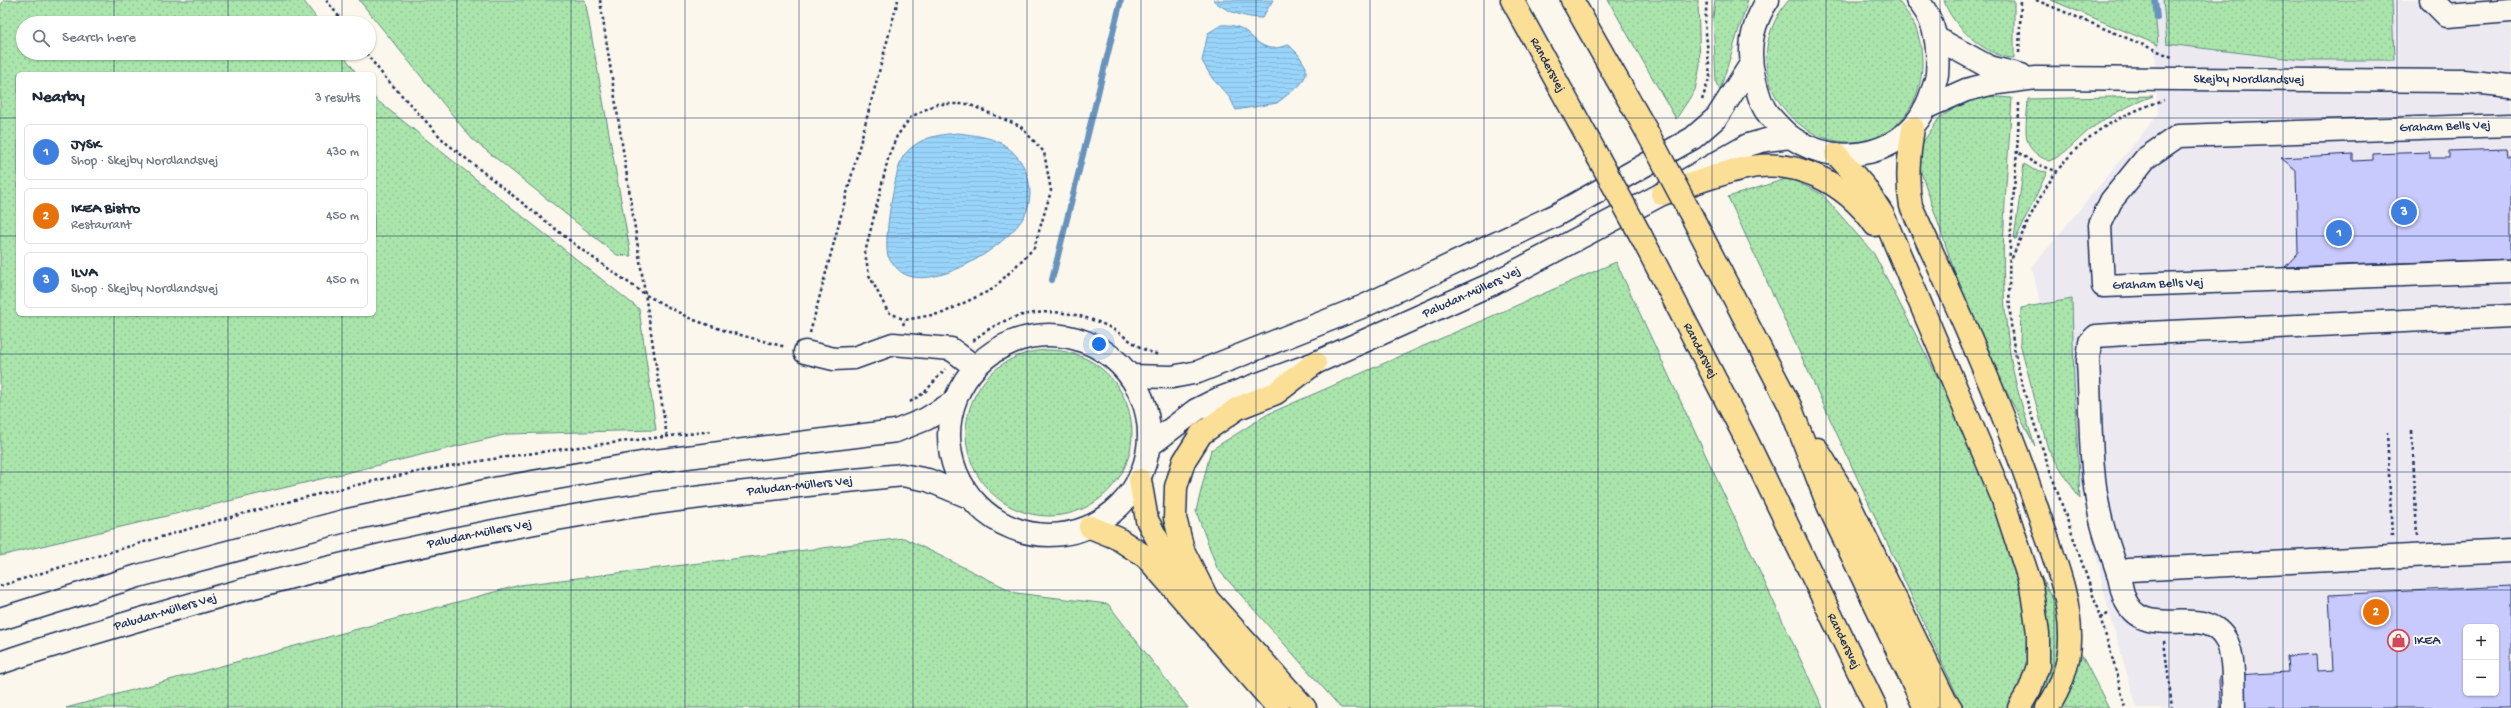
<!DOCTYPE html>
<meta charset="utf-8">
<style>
:root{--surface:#fff;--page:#f6f6f7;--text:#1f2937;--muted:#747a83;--line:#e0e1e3;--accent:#d1495b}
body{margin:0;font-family:"Gochi Hand",sans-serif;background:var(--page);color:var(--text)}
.controls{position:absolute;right:12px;bottom:12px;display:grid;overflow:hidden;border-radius:6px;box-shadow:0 1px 3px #0004}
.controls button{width:36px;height:36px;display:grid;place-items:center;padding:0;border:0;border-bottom:1px solid var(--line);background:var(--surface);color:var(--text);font:20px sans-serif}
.you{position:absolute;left:1099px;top:344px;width:14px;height:14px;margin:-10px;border:3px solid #fff;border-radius:50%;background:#1a73e8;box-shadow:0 0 0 6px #1a73e833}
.badge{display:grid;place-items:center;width:26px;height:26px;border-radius:50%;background:var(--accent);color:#fff;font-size:13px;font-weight:700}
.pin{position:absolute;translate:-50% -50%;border:2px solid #fff;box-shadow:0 1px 4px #0006}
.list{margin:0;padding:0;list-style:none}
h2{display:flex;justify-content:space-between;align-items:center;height:52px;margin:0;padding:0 16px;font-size:17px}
h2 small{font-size:13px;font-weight:400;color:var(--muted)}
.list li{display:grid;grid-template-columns:26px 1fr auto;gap:12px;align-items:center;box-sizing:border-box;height:56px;margin:0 8px 8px;padding:0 8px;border:1px solid var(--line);border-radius:6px}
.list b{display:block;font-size:15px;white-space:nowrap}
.list p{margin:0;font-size:13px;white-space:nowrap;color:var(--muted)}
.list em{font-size:13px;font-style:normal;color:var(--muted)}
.icon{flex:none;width:22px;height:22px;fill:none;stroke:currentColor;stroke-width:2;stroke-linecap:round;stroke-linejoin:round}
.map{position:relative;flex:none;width:2511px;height:708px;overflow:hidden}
.search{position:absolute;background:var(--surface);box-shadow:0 1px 3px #0004;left:16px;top:16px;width:360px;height:44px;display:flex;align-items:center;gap:10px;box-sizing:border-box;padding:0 14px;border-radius:22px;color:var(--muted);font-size:15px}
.panel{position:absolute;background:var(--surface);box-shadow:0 1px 3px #0004;left:16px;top:72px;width:360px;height:244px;border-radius:6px}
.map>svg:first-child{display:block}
</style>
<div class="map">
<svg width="2511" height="708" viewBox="0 0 2511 708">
<defs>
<pattern id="grass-dots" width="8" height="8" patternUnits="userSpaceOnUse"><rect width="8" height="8" fill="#aae5ab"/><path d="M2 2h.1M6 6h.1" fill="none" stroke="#92c596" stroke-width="1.8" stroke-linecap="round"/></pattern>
<pattern id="water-rules" width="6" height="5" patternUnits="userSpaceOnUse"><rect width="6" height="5" fill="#99d5fa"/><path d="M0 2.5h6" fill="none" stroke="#83b7d9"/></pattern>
</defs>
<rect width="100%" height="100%" fill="#fbf7ec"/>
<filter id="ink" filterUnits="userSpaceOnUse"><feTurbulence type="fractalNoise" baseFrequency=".025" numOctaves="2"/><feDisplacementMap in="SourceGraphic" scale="8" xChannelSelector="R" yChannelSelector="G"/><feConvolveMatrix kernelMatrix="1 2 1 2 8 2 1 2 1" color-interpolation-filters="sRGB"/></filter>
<g filter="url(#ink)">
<path fill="#ece9f1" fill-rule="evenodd" d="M2153,0h358v708h-374l-30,-104 -75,-337 126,-152zM2466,627h30v66h-30z"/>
<g fill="url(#grass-dots)" stroke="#628a84">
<path d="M4,0h299l17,23h-297v30h319l15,21h-339v240h356v-216l265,211 17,121 -148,4 -508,122v-549z"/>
<path d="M359,0h226l46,256 -14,-1 -145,-116z"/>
<path d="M1608,0h90l2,66 -5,24 -19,29z"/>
<path d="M1715,0h33l-28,90 -4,-7 -3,-65z"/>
<path d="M1789,0h109c5,8 13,17 17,26 20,50 -3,114 -64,116 -20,0 -38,-6 -53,-19 -15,-13 -25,-27 -30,-47 -6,-27 3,-56 21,-76z"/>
<path d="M1944,0h70v58c-26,0 -64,-33 -70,-58z"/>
<path d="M2051,0h103l4,45z"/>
<path d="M2163,0h229l2,60h-92l-135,-16z"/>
<path d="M1984,96l28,2c-5,82 -15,166 -3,248 4,34 15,67 26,100l-47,-89 -29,-72 -40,-119 4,-24 17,-25 35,-20z"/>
<path d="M2153,96c-24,9 -45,20 -65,35 -13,11 -23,24 -39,30 -31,-12 -22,-34 -21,-62z"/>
<path d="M2024,164l10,6 13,2 -31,67h-2z"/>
<path d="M1789,178l33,16 52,60 235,454h-146l-235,-511z"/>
<path d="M1616,262l207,446h-482l-124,-140 -21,-57 15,-61 57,-36z"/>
<path d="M2072,299l2,83 6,117 -32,-50 -28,-106 1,-35z"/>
<circle cx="1049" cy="433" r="83"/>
<path d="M904,538l112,55 92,11 80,104h-1122l454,-123z"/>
</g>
<g fill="url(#water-rules)" stroke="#6793bc">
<path d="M1213,0h60l-11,18c-16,0 -36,-6 -49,-18z"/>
<path d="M1221,25c29,-2 28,18 49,23 7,1 12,-2 19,-3l9,9 8,13v8l-6,10 -23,18 -41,7 -6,-12 -18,-20 -10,-17 6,-28z"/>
<path d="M958,133c15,2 37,4 49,14 19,14 28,40 20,63 -11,33 -105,93 -132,56 -2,-3 -6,-7 -7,-10 -5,-15 7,-89 16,-101 15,-18 33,-20 54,-22z"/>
</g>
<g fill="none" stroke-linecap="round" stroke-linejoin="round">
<g stroke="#6793bc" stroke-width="6">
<path d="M2155,0l2,18"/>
<path d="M1052,280l69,-280"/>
</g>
</g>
<g fill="#c8c9fc" stroke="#1b2f5e" fill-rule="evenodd">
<path d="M2506,149l1,7h4v103l-226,8 13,-14 -2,-83 -15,-12 72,-4v7l20,-1v-6l57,-2v6h19v-7z"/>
<path d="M2511,586v122h-291l-1,-32 69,-4 -1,-16 29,-2 1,17 16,-1 -4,-75zM2466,627h30v66h-30z"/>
</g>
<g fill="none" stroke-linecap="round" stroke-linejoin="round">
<defs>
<g id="minor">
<path d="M1768,0c-16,24 -21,49 -14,77 3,12 6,27 14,37 7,8 16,18 24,24 48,32 116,17 137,-38 3,-9 7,-17 8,-26 2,-26 -1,-54 -20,-74"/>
<path d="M2431,0l16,16 64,-5"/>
<path d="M1936,38l53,29 32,8"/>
<path id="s1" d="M1925,108l41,-18 24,-6 46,-6 427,3 48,5"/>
<path id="s2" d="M2511,125l-333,11 -32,22 -35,43 -11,24 3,61 408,-15"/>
<circle cx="1049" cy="435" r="100"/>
<path d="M805,352l29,7 20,-1 39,-14 58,5 24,18"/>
<path d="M1130,376l42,1 26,-5 166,-66 192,-91 137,-77 24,-21 34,-53"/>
<path id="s3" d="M1149,446l47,-36 22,-11 97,-36 179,-80 168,-89 86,-49 18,-5 25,-3"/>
<path d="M2118,574l11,-4 382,-19"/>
<path d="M0,619l138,-43 210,-56 151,-32 148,-26 249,-31 30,-12 28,-17"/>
<path id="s4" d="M0,663c51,-18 103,-33 155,-48 147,-44 296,-79 448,-104 99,-16 199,-25 299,-36l26,5 41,17"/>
<path d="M2234,708c-1,-18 1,-50 -7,-66 -20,-41 -77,-1 -99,-37 -6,-8 -7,-22 -10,-32 -6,-19 -14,-38 -18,-58 -11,-47 -9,-106 -12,-154l2,-19 6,-6 30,-2 385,-18"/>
</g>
<g id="major">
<path id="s5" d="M1512,0l86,157"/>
<path d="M1572,0l74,130"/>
<path d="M1913,128c-4,27 -7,51 -2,78 48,104 95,208 131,317 13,38 29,76 28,117 0,22 -10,51 -23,68"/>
<path d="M1836,154l29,33 18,28 119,282 29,88 7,48v33l-8,23 -11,19"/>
<path d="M1662,194c26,-8 52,-19 79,-25 53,-13 104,13 134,56"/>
<path d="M1688,209l102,197 38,99 97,203"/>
<path id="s6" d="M1641,236l104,201 131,271"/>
<path d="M1817,449l29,48 100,205 5,6"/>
<path d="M1140,480l7,40 15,28 143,160"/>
<path d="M1090,527l27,11 29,19 132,151"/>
<path d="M1206,596l-23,-46 -8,-32 1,-31 8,-26 17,-27 37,-26 38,-15 39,-30"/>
</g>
</defs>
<use href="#minor" stroke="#1b2f5e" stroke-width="25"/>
<use href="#major" stroke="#1b2f5e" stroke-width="25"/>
<g stroke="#1b2f5e" stroke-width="2.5" stroke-dasharray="3 3" stroke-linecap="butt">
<path d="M326,0l18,23"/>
<path d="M600,0l67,437"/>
<path d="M2036,0l136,57"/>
<path d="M366,53l17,22 62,67 137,108 64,45 45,24 38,13 57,15"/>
<path d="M2019,53l2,-53"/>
<path d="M1702,100l8,-24 -5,-54 2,-22"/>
<path d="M2019,103c-1,79 -17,159 -6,238 7,45 23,88 38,132 26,77 56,155 74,235"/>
<path d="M2019,153l15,10 22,8"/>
<path d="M2012,258c35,-84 61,-128 152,-158"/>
<path d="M903,325l2,-5 38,-7 50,-24 41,-41 17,-57 -7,-39 -24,-26 -52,-22h-32l-25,13 -14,19 -8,19 -24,98 4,22 19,37 17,8"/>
<path d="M810,333l88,-333"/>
<path d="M973,341c39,-34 90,-37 136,-14 19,10 29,23 51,28"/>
<path d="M910,402l15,-10 20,-23"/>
<path d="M2412,431l5,105"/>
<path d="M2387,432l5,105"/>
<path d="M0,586c119,-37 239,-74 361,-102 116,-27 235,-39 352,-53"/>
<path d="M2100,618l10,-5"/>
<path d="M2164,641l8,67"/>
</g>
<use href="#minor" stroke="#fbf7ec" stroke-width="22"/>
<use href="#major" stroke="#fbdf96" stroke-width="22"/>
<defs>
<g id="major-bridge">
<path d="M1646,130l42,79"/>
<path d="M1598,157l43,79"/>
</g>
</defs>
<use href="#major-bridge" stroke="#1b2f5e" stroke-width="25" stroke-linecap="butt"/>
<use href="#major-bridge" stroke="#fbdf96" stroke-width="22"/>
</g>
</g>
<path fill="none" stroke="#1b2f5e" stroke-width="1" stroke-opacity="0.55" d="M114,0v23M228,0v23M342,0v23M457,0v708M571,0v708M685,0v708M799,0v708M913,0v708M1027,0v708M1141,0v708M1256,0v708M1370,0v708M1484,0v708M1598,0v708M1712,0v708M1826,0v708M1940,0v708M2054,0v708M2169,0v708M2283,0v708M2397,0v708M114,53v21M228,53v21M342,53v21M0,118h18M374,118h2137M0,236h18M374,236h2137M114,314v394M228,314v394M342,314v394M0,354h2511M0,472h2511M0,590h2511"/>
<defs>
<symbol id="shop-ring" viewBox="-11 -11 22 22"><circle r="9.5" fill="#fbf7ec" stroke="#d1495b" stroke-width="1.5"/><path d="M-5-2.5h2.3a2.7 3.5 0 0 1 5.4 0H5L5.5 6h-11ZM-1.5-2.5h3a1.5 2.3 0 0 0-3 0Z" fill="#d1495b"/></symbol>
</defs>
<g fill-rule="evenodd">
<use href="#shop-ring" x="2386" y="628" width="25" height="25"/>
</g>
<g text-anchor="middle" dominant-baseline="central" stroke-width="4" stroke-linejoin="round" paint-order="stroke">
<g font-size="13" fill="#1b2f5e" stroke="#fbf7ec">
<text stroke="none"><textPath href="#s5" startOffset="74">Randersvej</textPath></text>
<text stroke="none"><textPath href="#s1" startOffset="329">Skejby Nordlandsvej</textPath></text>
<text transform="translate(2445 127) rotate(-2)">Graham Bells Vej</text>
<text stroke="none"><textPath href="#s2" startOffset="570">Graham Bells Vej</textPath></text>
<text stroke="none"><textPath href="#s3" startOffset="359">Paludan-Müllers Vej</textPath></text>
<text stroke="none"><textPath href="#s6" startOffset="129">Randersvej</textPath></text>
<text stroke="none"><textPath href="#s4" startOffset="821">Paludan-Müllers Vej</textPath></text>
<text stroke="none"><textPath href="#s4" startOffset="497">Paludan-Müllers Vej</textPath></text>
<text stroke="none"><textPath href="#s4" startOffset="173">Paludan-Müllers Vej</textPath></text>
<text stroke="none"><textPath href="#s6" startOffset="453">Randersvej</textPath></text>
</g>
<g font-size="13" fill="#1b2f5e" stroke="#fbf7ec" text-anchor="start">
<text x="2414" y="641">IKEA</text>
</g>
</g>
</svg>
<div class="controls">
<button>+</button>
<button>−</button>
</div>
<div class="you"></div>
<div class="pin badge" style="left:2339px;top:233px;background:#3f7fe0">1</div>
<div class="pin badge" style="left:2376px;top:612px;background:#e8710a">2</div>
<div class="pin badge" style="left:2404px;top:212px;background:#3f7fe0">3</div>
<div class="search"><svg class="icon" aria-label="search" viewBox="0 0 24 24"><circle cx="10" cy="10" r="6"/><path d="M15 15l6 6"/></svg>Search here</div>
<section class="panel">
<h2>Nearby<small>3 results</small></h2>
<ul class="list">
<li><span class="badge" style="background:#3f7fe0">1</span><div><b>JYSK</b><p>Shop · Skejby Nordlandsvej</p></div><em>430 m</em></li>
<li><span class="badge" style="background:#e8710a">2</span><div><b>IKEA Bistro</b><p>Restaurant</p></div><em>450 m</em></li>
<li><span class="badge" style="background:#3f7fe0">3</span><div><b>ILVA</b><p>Shop · Skejby Nordlandsvej</p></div><em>450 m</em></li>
</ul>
</section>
</div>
